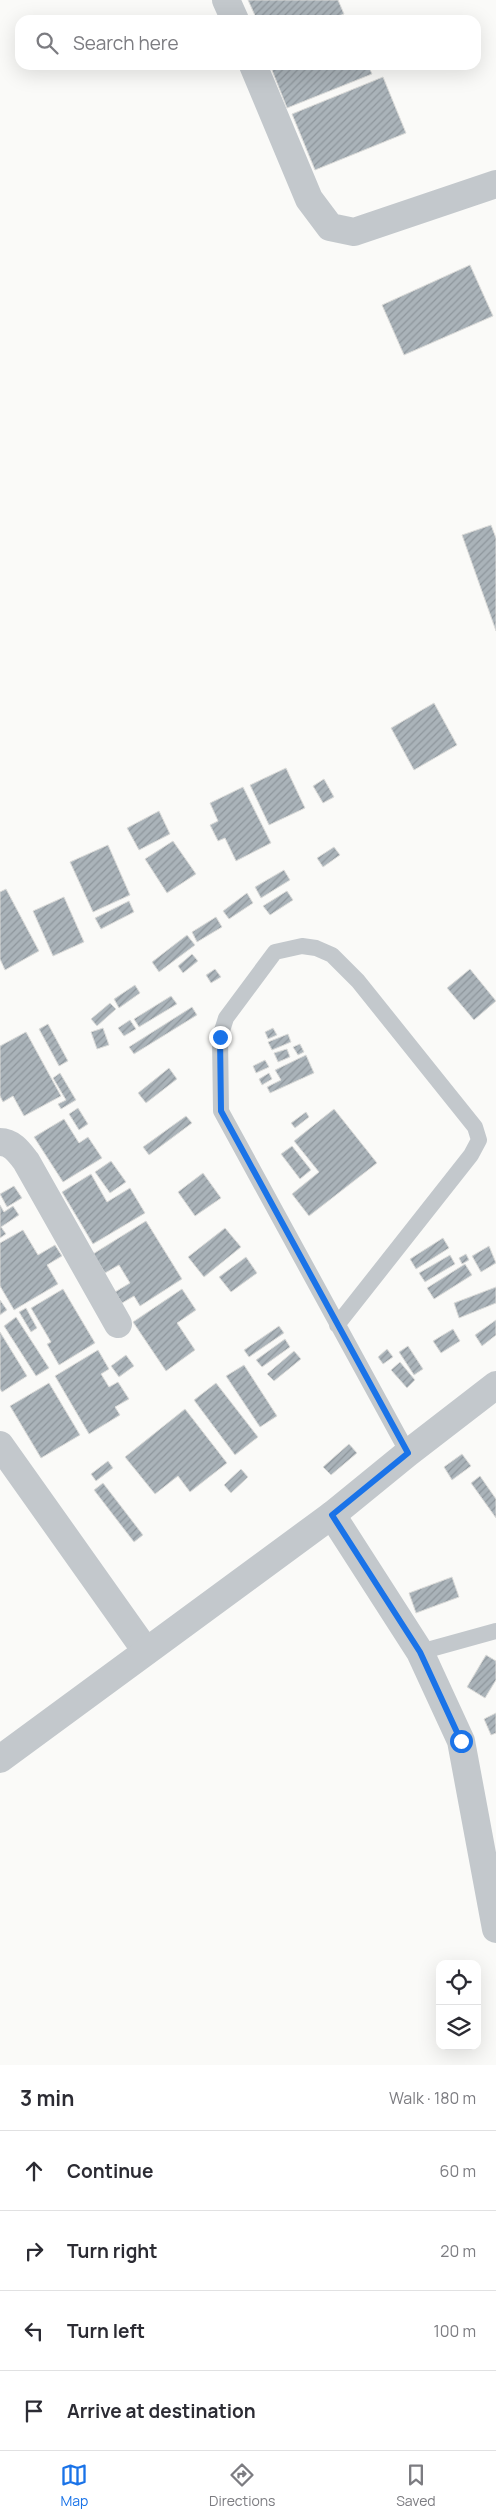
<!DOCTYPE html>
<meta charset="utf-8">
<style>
:root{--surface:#fff;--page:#f7f7f7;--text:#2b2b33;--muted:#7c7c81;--line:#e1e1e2;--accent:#1a73e8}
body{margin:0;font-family:Manrope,sans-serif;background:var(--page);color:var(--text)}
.controls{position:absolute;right:15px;bottom:15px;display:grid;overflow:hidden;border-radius:10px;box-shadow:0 5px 20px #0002}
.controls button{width:45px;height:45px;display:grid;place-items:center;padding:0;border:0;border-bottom:1px solid var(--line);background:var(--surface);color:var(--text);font:25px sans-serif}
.stop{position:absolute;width:15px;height:15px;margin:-11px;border:4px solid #1a73e8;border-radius:50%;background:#fff}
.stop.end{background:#1a73e8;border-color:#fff;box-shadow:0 1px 5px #0008}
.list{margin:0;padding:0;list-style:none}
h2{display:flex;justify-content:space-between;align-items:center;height:65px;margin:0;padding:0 20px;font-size:21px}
h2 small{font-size:16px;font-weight:400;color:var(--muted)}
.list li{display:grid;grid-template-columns:32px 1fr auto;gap:15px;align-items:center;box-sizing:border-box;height:80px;padding:0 20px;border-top:1px solid var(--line)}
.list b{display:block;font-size:19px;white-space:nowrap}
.list em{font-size:16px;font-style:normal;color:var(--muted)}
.icon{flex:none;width:28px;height:28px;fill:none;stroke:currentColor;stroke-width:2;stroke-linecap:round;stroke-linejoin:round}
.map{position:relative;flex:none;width:496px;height:2065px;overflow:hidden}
.search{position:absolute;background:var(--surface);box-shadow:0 5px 20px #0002;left:15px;right:15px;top:15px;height:55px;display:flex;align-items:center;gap:12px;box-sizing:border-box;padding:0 18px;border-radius:15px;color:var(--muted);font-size:19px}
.sheet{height:385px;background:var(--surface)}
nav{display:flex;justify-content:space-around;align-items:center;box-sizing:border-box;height:70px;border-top:1px solid var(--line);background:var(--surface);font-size:14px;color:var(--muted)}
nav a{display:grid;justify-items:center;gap:2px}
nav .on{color:var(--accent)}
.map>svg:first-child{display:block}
</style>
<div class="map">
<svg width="496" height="2065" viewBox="0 0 496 2065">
<defs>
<pattern id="building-hatch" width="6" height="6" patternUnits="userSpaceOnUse" patternTransform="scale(1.25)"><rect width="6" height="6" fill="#aab3b9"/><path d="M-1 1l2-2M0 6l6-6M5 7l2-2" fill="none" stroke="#8e969c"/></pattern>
</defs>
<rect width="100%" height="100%" fill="#fafaf8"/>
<g fill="url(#building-hatch)" stroke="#dcdcda">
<path d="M248,0h90l6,14 -15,6h-72z"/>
<path d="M270,65h98l4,9 -85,34z"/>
<path d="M383,77l23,56 -91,37 -23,-56z"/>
<path d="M470,265l23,51 -89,39 -22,-50z"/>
<path d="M491,525l5,13v93l-34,-96z"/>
<path d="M434,703l23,42 -43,25 -23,-42z"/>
<path d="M286,768l19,40 -36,17 -19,-40z"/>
<path d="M324,779l10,18 -11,6 -10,-17z"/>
<path d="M243,787l28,56 -35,18 -11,-23 -7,3 -8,-16 8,-4 -8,-18z"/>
<path d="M159,811l11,23 -31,16 -12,-22z"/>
<path d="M173,841l23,33 -29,19 -22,-34z"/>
<path d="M108,845l22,50 -37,17 -23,-50z"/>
<path d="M334,847l6,8 -17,12 -6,-9z"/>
<path d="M284,870l6,10 -29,18 -6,-11z"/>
<path d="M6,889l33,62 -34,19 -5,-11v-67z"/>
<path d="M287,891l6,9 -23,15 -7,-9z"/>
<path d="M247,893l6,10 -24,16 -6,-8z"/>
<path d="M64,897l20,45 -31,14 -20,-45z"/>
<path d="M129,901l5,11 -33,17 -6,-11z"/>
<path d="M216,917l6,10 -25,15 -5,-10z"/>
<path d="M187,935l8,10 -36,27 -7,-10z"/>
<path d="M192,954l6,7 -15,12 -5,-7z"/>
<path d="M215,969l6,8 -10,6 -5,-8z"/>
<path d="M470,969l26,32 -22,19 -27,-32z"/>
<path d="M135,985l5,8 -21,15 -5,-9z"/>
<path d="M171,996l6,8 -38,23 -5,-8z"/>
<path d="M110,1003l6,6 -19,17 -6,-7z"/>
<path d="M192,1007l5,8 -63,39 -5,-7z"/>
<path d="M130,1020l6,9 -12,7 -6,-8z"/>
<path d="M48,1024l20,37 -9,5 -20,-37z"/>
<path d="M103,1028l6,17 -12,4 -6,-17z"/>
<path d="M273,1028l4,7 -9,4 -3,-7z"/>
<path d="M26,1032l35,64 -37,20 -11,-20 -10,6 -3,-6v-50z"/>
<path d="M288,1034l3,8 -19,8 -4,-8z"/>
<path d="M300,1044l4,8 -6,3 -5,-8z"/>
<path d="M287,1049l3,8 -12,5 -4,-9z"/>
<path d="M306,1055l8,18 -44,20 -3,-6 14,-7 -6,-10z"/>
<path d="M265,1060l4,7 -13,6 -3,-7z"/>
<path d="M169,1068l8,11 -31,24 -8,-10z"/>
<path d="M60,1073l16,27 -15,9 -3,-5 8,-4 -13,-22z"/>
<path d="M269,1073l3,6 -10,6 -3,-6z"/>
<path d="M78,1108l10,16 -9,6 -10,-16z"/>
<path d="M334,1109l43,54 -68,53 -17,-22 27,-22 -25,-31z"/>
<path d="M306,1112l3,5 -14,11 -4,-5z"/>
<path d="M186,1116l6,7 -43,32 -6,-8z"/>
<path d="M64,1119l15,24 9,-6 14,21 -39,24 -29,-45z"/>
<path d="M292,1146l19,24 -11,9 -19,-25z"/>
<path d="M111,1161l15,21 -16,11 -15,-21z"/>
<path d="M203,1173l18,25 -26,18 -17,-24z"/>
<path d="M91,1174l16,28 23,-14 15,25 -52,31 -31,-52z"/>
<path d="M14,1186l8,12 -15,9 -7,-13z"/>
<path d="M0,1205l4,7 9,-6 6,9 -18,12 5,7 -6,4z"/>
<path d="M146,1221l36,58 -42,27 -6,-10 -12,7 -7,-11 15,-9 -11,-18 -14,8 -12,-19z"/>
<path d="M225,1228l16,19 -37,30 -16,-20z"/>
<path d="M23,1230l15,25 17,-10 7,11 -15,9 11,19 -44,26 -14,-24v-43z"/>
<path d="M443,1238l6,10 -33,21 -6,-10z"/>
<path d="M489,1246l7,17 -15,9 -9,-16z"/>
<path d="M466,1254l3,6 -7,4 -3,-6z"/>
<path d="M450,1255l5,9 -30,18 -6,-9z"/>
<path d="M246,1257l11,16 -26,19 -12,-15z"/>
<path d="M465,1264l7,11 -38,24 -7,-11z"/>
<path d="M496,1287v16l-37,15 -5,-15z"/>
<path d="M63,1289l32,54 -36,22 -12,-21 4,-2 -20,-34z"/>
<path d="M182,1289l14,21 -19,13 18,27 -29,21 -33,-49z"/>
<path d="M0,1300l7,10 -7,5z"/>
<path d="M26,1308l11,20 -6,4 -12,-20z"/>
<path d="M16,1317l33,51 -13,8 -32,-50z"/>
<path d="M496,1320v15l-14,11 -7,-11z"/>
<path d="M279,1326l5,7 -35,24 -5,-7z"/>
<path d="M453,1329l7,12 -19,12 -8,-12z"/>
<path d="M0,1332l27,44 -25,16 -2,-3z"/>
<path d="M285,1339l5,8 -28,20 -6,-7z"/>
<path d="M408,1346l15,23 -9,6 -15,-23z"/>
<path d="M387,1349l6,8 -10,7 -5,-7z"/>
<path d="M98,1350l11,19 -8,5 8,13 9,-5 11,17 -14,8 5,8 -31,19 -34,-58z"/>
<path d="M294,1351l7,8 -27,22 -7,-7z"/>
<path d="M126,1355l8,11 -15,11 -8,-11z"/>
<path d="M400,1362l15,18 -8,8 -16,-18z"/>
<path d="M244,1365l33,51 -17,11 -34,-51z"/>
<path d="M49,1383l31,52 -39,23 -31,-52z"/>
<path d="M216,1383l42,54 -23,18 -41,-55z"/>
<path d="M185,1409l42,54 -37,29 -12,-16 -23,18 -30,-37z"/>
<path d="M349,1444l8,9 -26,22 -8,-8z"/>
<path d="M462,1454l9,12 -19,14 -8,-13z"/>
<path d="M108,1461l5,7 -17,13 -5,-7z"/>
<path d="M241,1469l7,8 -17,16 -7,-8z"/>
<path d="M480,1476l16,23v19l-25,-35z"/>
<path d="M103,1483l40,52 -9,7 -40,-52z"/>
<path d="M452,1577l7,20 -43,16 -7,-20z"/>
<path d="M486,1655l10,6v19l-11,18 -18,-11z"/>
<path d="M496,1713v20l-5,2 -7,-16z"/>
</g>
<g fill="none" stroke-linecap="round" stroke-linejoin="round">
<g stroke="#c3c8cc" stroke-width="16">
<path d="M337,1325l134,-170 8,-15 -4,-13 -117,-146 -26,-26 -16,-7 -14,-2 -27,6 -49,66 -6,19 1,74 187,342"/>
<path d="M420,1652l76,-21"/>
</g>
<g stroke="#c3c8cc" stroke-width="28">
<path d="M226,0l9,20"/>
<path d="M253,65l56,134 21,28 24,5 142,-48"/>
<path d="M0,1142c12,0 19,10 26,19l92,163"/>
<path d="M0,1445l146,206"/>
<path d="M332,1515l88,137 41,89 35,188"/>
<path d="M0,1759l332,-244 76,-62 88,-68"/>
</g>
</g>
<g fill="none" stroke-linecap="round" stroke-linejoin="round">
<path stroke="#1a73e8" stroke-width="6" d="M220,1037l1,74 187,342 -76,62 88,137 41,89"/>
</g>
</svg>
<div class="controls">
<button><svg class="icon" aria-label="locate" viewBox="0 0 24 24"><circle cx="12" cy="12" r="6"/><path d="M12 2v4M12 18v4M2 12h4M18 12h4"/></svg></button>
<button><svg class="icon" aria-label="layers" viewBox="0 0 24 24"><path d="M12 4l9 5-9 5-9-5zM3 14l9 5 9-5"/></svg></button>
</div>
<div class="stop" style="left:461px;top:1741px"></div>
<div class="stop end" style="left:220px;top:1037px"></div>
<div class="search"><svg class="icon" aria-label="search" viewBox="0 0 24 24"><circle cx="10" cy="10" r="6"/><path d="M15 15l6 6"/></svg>Search here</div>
</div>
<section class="sheet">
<h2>3 min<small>Walk · 180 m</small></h2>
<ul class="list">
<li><svg class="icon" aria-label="ahead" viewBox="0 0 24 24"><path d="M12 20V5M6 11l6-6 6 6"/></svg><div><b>Continue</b></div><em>60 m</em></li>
<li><svg class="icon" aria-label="right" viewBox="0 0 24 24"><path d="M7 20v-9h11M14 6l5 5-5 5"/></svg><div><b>Turn right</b></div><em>20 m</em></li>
<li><svg class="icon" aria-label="left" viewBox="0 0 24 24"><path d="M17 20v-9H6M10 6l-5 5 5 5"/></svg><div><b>Turn left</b></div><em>100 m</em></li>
<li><svg class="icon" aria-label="arrive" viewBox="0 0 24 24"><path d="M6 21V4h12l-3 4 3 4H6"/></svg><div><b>Arrive at destination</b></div></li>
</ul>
</section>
<nav>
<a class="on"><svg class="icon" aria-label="map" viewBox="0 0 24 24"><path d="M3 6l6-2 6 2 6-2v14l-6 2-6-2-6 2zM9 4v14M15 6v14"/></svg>Map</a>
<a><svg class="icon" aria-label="directions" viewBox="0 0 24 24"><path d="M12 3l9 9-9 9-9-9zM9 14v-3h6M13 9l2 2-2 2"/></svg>Directions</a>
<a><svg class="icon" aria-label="saved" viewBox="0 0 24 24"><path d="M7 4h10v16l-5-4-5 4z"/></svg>Saved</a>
</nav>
